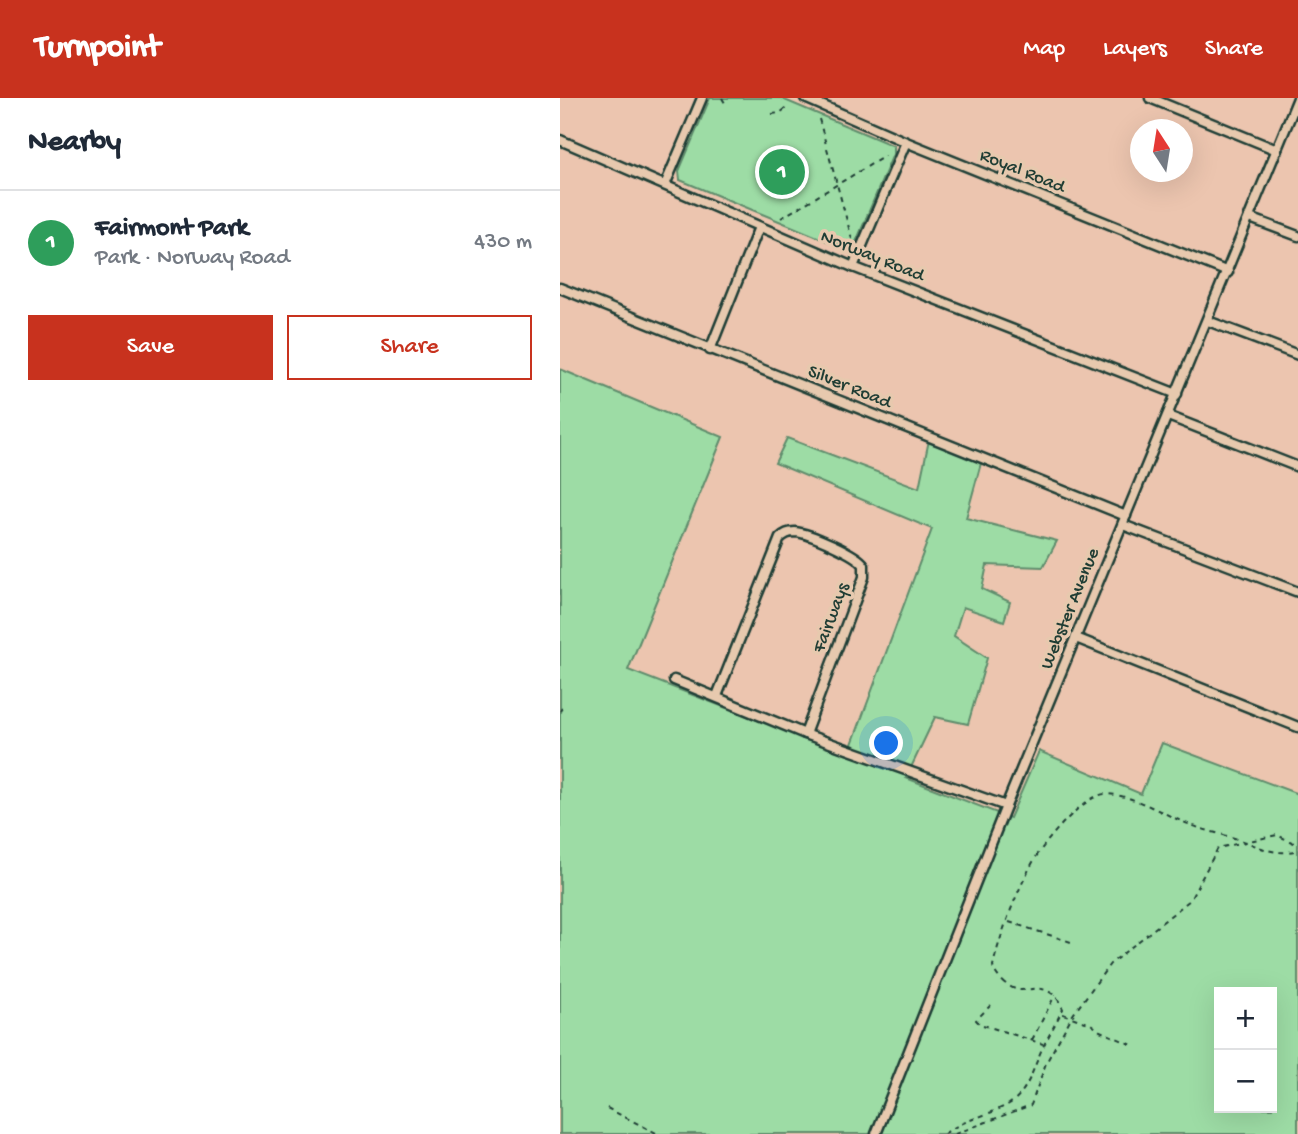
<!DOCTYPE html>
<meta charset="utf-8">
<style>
:root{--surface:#fff;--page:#f2f2f3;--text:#1f2937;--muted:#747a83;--line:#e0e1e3;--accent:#c8321e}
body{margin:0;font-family:"Gochi Hand",sans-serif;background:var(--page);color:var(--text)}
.controls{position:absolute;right:21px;bottom:21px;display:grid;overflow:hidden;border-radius:0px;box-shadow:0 7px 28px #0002}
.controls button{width:63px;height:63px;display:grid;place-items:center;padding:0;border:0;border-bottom:2px solid var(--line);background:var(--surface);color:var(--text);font:35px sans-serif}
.compass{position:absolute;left:570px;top:21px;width:63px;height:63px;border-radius:50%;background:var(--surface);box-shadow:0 7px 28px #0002;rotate:348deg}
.you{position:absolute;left:327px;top:646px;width:24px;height:24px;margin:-18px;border:5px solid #fff;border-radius:50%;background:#1a73e8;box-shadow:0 0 0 10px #1a73e833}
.badge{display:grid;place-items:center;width:46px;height:46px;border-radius:50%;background:var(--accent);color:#fff;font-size:23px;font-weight:700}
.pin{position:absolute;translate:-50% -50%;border:4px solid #fff;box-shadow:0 2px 7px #0006}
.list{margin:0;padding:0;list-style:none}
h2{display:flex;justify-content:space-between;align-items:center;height:91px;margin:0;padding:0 28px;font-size:30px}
h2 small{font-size:23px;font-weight:400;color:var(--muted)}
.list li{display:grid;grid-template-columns:46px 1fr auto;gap:21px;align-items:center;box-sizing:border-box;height:105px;padding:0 28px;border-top:2px solid var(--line)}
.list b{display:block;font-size:26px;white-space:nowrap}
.list p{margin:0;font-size:23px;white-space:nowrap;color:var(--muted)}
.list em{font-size:23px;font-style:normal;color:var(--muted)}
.actions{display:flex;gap:14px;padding:21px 28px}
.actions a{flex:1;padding:16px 0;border:2px solid var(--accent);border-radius:0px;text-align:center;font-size:24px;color:var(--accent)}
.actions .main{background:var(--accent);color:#fff}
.map{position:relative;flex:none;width:738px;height:1036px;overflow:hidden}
header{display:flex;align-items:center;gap:42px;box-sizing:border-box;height:98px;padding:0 35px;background:var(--accent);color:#fff}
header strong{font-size:33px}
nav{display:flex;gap:38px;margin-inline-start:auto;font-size:24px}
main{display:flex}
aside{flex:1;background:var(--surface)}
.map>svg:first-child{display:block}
</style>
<header>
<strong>Turnpoint</strong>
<nav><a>Map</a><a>Layers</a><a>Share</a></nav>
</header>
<main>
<aside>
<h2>Nearby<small></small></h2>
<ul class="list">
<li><span class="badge" style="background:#2e9e5b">1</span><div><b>Fairmont Park</b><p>Park · Norway Road</p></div><em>430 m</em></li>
</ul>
<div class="actions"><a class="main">Save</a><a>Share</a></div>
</aside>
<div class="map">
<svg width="738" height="1036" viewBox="0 0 738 1036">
<rect width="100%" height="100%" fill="#ecc5af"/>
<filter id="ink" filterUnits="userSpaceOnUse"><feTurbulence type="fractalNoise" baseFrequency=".0143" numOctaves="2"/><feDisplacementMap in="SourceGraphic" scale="14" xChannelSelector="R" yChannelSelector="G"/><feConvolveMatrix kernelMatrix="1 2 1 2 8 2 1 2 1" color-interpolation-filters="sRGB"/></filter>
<g filter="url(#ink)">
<g fill="#9ddca5" stroke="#5e8c6c" stroke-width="2" fill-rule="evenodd">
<path d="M150,0h70l114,48v6l-40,95 -10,1 -164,-68 -1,-9z"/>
<path d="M0,271l163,68 -95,233 220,85 84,-226 -157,-66 12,-25 132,50 10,-48 52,23 -15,55 91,23 -14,26 -56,-2 -5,24 28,13 -6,19 -41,-14 -9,29 33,22 -19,66 -33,-7 -29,61 104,40 29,-67 102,43 21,-51 136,51v340h-738zM659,894h53v116h-53z"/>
</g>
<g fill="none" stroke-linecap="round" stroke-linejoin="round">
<defs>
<g id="street">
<path d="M245,0l101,44 322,130"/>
<path d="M590,0l127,52"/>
<path d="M0,42l293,127 324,127"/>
<path d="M105,87l37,-87"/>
<path d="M690,120l48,18"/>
<path d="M293,169l53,-125"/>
<path d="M0,190l566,228"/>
<path d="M648,223l90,34"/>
<path d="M150,252l49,-123"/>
<path d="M608,318l130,51"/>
<path d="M563,427l175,67"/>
<path d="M516,540l222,89"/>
<path d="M114,582l131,54 201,72"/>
<path d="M157,598l63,-158c5,-4 8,-6 15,-6 14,1 62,22 69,33v12l-59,157"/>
<path d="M316,1036l130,-328 292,-708"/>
</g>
</defs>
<use href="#street" stroke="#1f3d34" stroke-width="13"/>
<g stroke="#1f3d34" stroke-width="2" stroke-dasharray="5 5" stroke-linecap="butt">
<path d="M162,0l3,5"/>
<path d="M212,16l8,-1 9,-7"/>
<path d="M259,21l33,120"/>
<path d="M221,120l104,-62"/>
<path d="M0,613l2,-3"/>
<path d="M449,824l62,20"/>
<path d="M431,907l-15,15 4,4 63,20"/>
<path d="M503,916l28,10 9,7 35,15"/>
<path d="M472,942l23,-45"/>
<path d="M47,1010l51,26"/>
<path d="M384,1036c20,-15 44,-18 65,-30 21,-13 25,-41 36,-61 6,-11 12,-23 18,-34 -2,-4 -5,-11 -9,-14 -12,-10 -21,-5 -33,-5 -11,0 -27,-14 -28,-24 7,-32 26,-81 43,-109 11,-18 49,-63 70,-63 29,1 58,21 85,31 15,6 31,9 46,14 23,7 36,18 61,11"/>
<path d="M395,1036l76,-29 15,-42 26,-47 38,-52 80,-64 28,-52 59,-13 21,10"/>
</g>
<use href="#street" stroke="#e7c9ae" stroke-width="8"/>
</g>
</g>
<g text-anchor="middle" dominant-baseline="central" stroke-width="7" stroke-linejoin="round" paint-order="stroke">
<g font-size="19" fill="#1f3d34" stroke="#e7c9ae">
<text transform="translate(462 74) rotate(22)">Royal Road</text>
<text transform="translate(312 159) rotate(22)">Norway Road</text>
<text transform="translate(289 290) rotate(22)">Silver Road</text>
<text transform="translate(511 511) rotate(-68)">Webster Avenue</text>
<text transform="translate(272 520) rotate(-69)">Fairways</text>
</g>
</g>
</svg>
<div class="controls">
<button>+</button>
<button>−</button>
</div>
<svg class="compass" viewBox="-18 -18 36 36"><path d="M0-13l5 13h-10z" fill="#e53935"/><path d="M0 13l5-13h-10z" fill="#747a83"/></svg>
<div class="you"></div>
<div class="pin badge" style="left:222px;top:74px;background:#2e9e5b">1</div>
</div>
</main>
